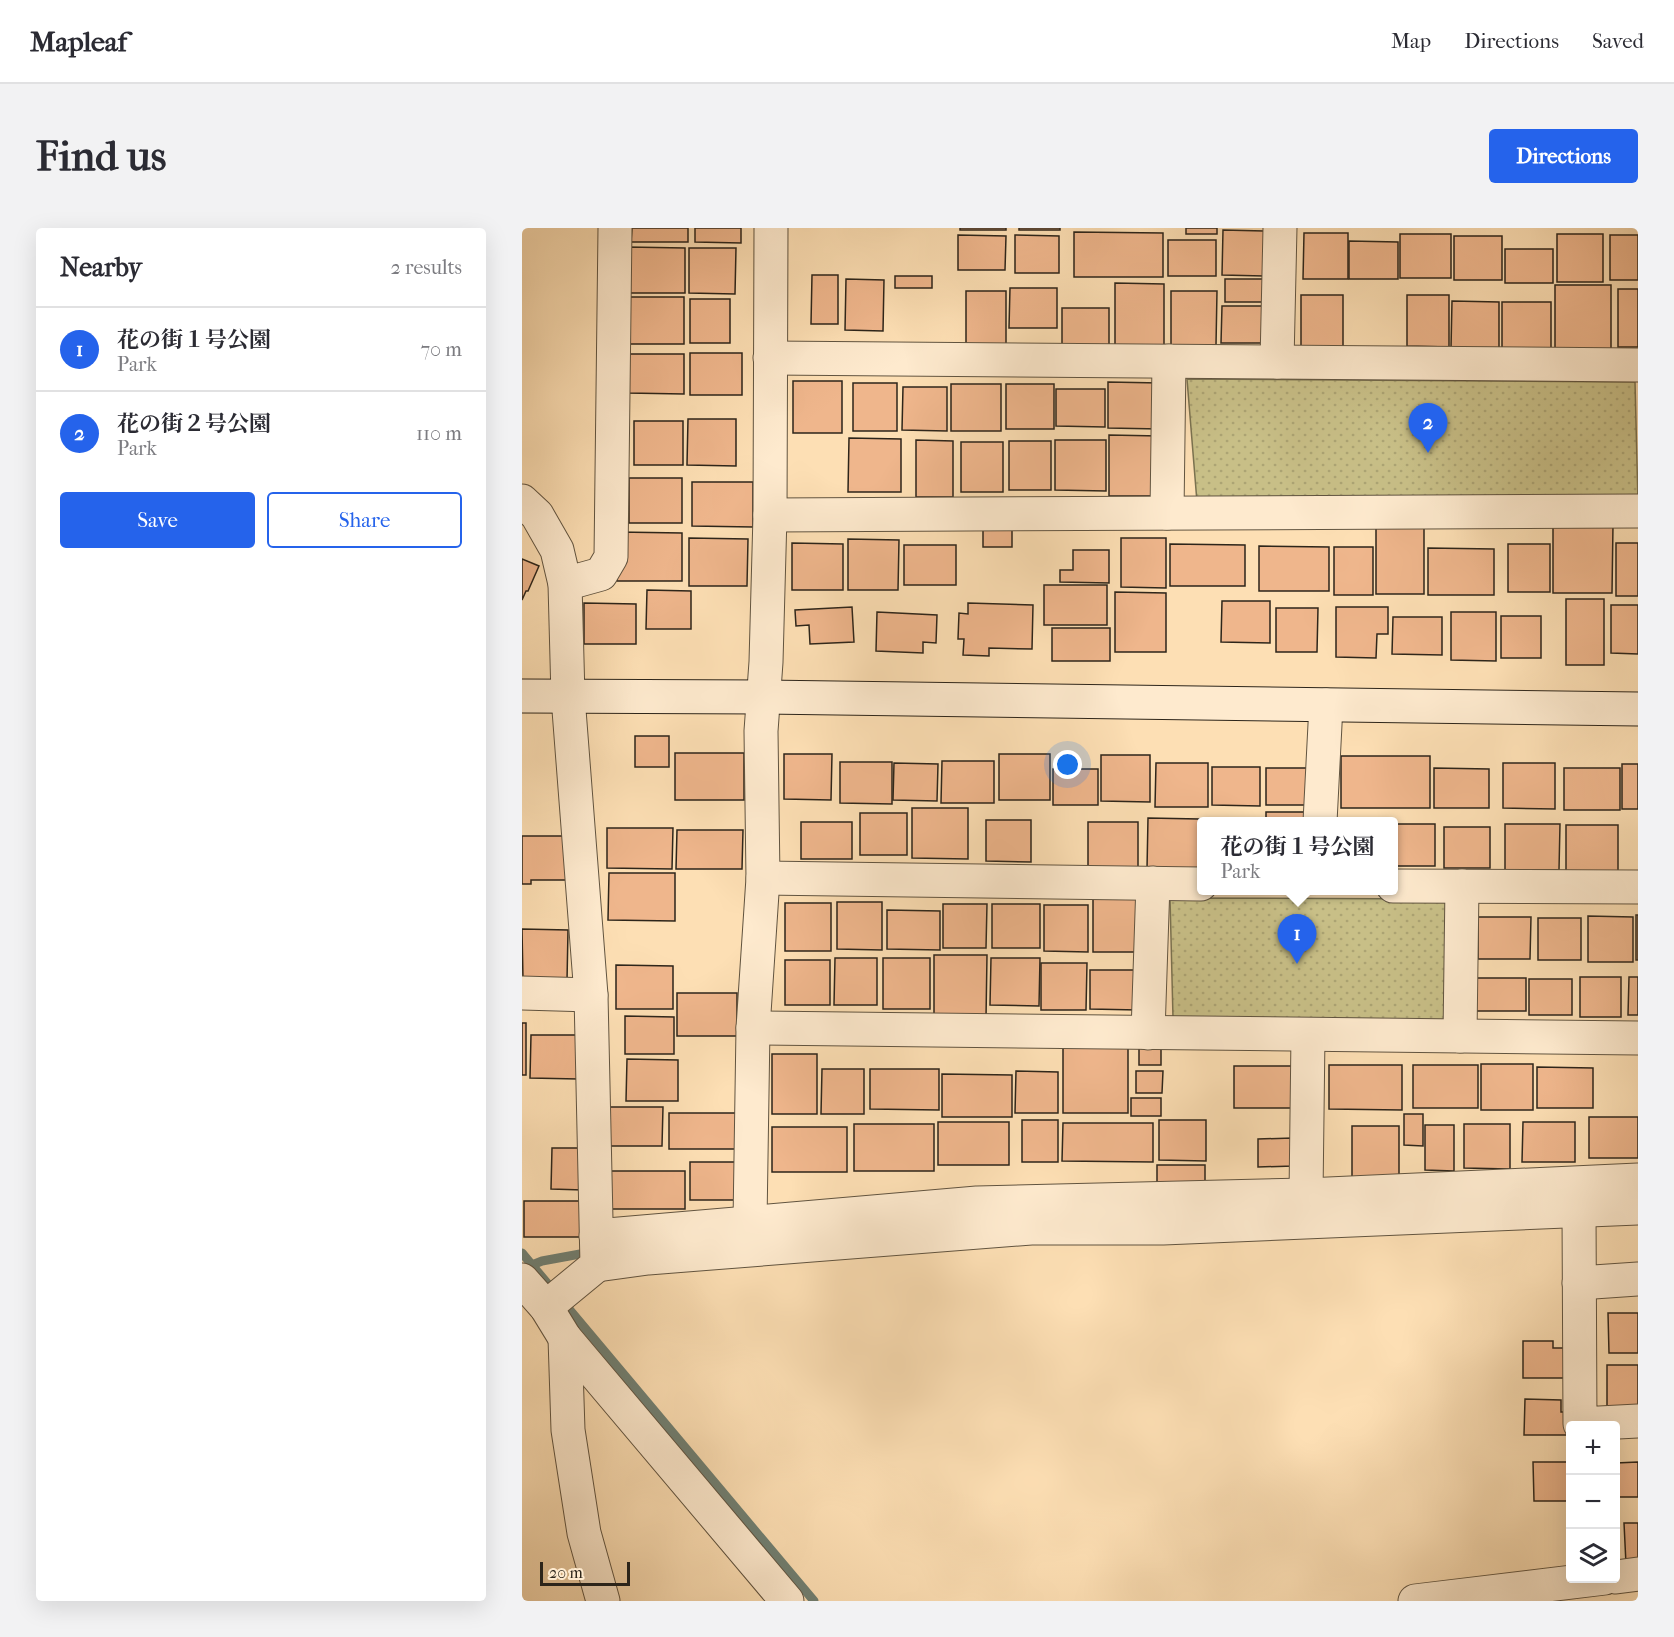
<!DOCTYPE html>
<meta charset="utf-8">
<style>
:root{--surface:#fff;--page:#f2f2f3;--text:#2b2b33;--muted:#7c7c81;--line:#e1e1e2;--accent:#2563eb}
body{margin:0;font-family:"IM FELL French Canon","Noto Serif JP",serif;background:var(--page);color:var(--text)}
.controls{position:absolute;right:18px;bottom:18px;display:grid;overflow:hidden;border-radius:6px;box-shadow:0 6px 24px #0002}
.controls button{width:54px;height:54px;display:grid;place-items:center;padding:0;border:0;border-bottom:2px solid var(--line);background:var(--surface);color:var(--text);font:30px sans-serif}
.scale{position:absolute;left:18px;bottom:15px;width:90px;box-sizing:border-box;padding-left:6px;border:3px solid #2d251a;border-top:0;font-size:16px;line-height:21px;white-space:nowrap;color:#2d251a;-webkit-text-stroke:4px #feeace;paint-order:stroke}
.you{position:absolute;left:546px;top:537px;width:21px;height:21px;margin:-15px;border:4px solid #fff;border-radius:50%;background:#1a73e8;box-shadow:0 0 0 9px #1a73e833}
.badge{display:grid;place-items:center;width:39px;height:39px;border-radius:50%;background:var(--accent);color:#fff;font-size:20px;font-weight:700}
.pin{position:absolute;translate:-50% -50px;filter:drop-shadow(0 2px 3px #0008)}
.pin::after{content:'';position:absolute;top:32px;width:21px;height:18px;background:inherit;clip-path:polygon(0 0,100% 0,50% 100%)}
.popup{position:absolute;left:675px;top:589px;width:201px;height:78px;box-sizing:border-box;display:grid;place-content:center;border-radius:6px;background:var(--surface);filter:drop-shadow(0 2px 4px #0005);font-size:20px;white-space:nowrap;color:var(--muted)}
.popup b{font-size:22px;color:var(--text)}
.popup::after{content:'';position:absolute;left:50%;top:100%;margin-left:-12px;border:12px solid transparent;border-top-color:var(--surface)}
.list{margin:0;padding:0;list-style:none}
h2{display:flex;justify-content:space-between;align-items:center;height:78px;margin:0;padding:0 24px;font-size:26px}
h2 small{font-size:20px;font-weight:400;color:var(--muted)}
.list li{display:grid;grid-template-columns:39px 1fr auto;gap:18px;align-items:center;box-sizing:border-box;height:84px;padding:0 24px;border-top:2px solid var(--line)}
.list b{display:block;font-size:22px;white-space:nowrap}
.list p{margin:0;font-size:20px;white-space:nowrap;color:var(--muted)}
.list em{font-size:20px;font-style:normal;color:var(--muted)}
.actions{display:flex;gap:12px;padding:18px 24px}
.actions a{flex:1;padding:14px 0;border:2px solid var(--accent);border-radius:6px;text-align:center;font-size:21px;color:var(--accent)}
.actions .main{background:var(--accent);color:#fff}
.icon{flex:none;width:33px;height:33px;fill:none;stroke:currentColor;stroke-width:2;stroke-linecap:round;stroke-linejoin:round}
.map{position:relative;flex:none;width:1116px;height:1373px;overflow:hidden;border-radius:6px}
header{display:flex;align-items:center;gap:36px;box-sizing:border-box;height:84px;padding:0 30px;background:var(--surface);border-bottom:2px solid var(--line)}
header strong{font-size:28px}
nav{display:flex;gap:33px;margin-inline-start:auto;font-size:21px}
.intro{display:flex;align-items:center;justify-content:space-between;box-sizing:border-box;height:144px;padding:0 36px}
h1{margin:0;font-size:42px}
.button{padding:15px 27px;border-radius:6px;background:var(--accent);color:#fff;font-size:21px;font-weight:700}
main{display:flex;gap:36px;padding:0 36px}
aside{flex:1;background:var(--surface);border-radius:6px;box-shadow:0 6px 24px #0002}
.map>svg:first-child{display:block}
</style>
<header>
<strong>Mapleaf</strong>
<nav><a>Map</a><a>Directions</a><a>Saved</a></nav>
</header>
<div class="intro"><h1>Find us</h1><a class="button">Directions</a></div>
<main>
<aside>
<h2>Nearby<small>2 results</small></h2>
<ul class="list">
<li><span class="badge">1</span><div><b>花の街１号公園</b><p>Park</p></div><em>70 m</em></li>
<li><span class="badge">2</span><div><b>花の街２号公園</b><p>Park</p></div><em>110 m</em></li>
</ul>
<div class="actions"><a class="main">Save</a><a>Share</a></div>
</aside>
<div class="map">
<svg width="1116" height="1373" viewBox="0 0 1116 1373">
<defs>
<pattern id="park-dots" width="8" height="8" patternUnits="userSpaceOnUse" patternTransform="scale(1.5)"><rect width="8" height="8" fill="#c8bf87"/><path d="M2 2h.1M6 6h.1" fill="none" stroke="#aca474" stroke-width="1.8" stroke-linecap="round"/></pattern>
</defs>
<rect width="100%" height="100%" fill="#fddfb4"/>
<filter id="stains"><feTurbulence type="fractalNoise" baseFrequency=".00333" numOctaves="4"/><feColorMatrix values="0 0 0 0 .2 0 0 0 0 .09 0 0 0 0 .02 0 0 0 .5 -.17"/></filter>
<radialGradient id="worn" r=".72"><stop offset=".6" stop-color="#630" stop-opacity="0"/><stop offset="1" stop-color="#630" stop-opacity=".3"/></radialGradient>
<g fill="url(#park-dots)" stroke="#7a7250" stroke-width="1.5">
<path d="M665,151l448,3 3,121 -441,-1z"/>
<path d="M648,670l282,1 -3,123 -276,-4z"/>
</g>
<g fill="none" stroke-linecap="round" stroke-linejoin="round">
<g stroke="#718073" stroke-width="9">
<path d="M0,1025l30,36"/>
<path d="M10,1037l10,-4 49,-9"/>
<path d="M41,1074l251,299"/>
</g>
</g>
<g fill="#efb68c" stroke="#2d251a" stroke-width="1.5">
<path d="M110,0h56v14h-57z"/>
<path d="M173,0h46v15l-46,-1z"/>
<rect x="438" y="0" width="46" height="2"/>
<rect x="497" y="0" width="41" height="2"/>
<rect x="664" y="0" width="31" height="6"/>
<path d="M701,2l41,1v45l-42,-1z"/>
<path d="M552,4l89,1v44h-89z"/>
<path d="M782,5h44v46h-45z"/>
<rect x="878" y="6" width="51" height="44"/>
<rect x="1035" y="6" width="46" height="48"/>
<path d="M436,7l48,1 -1,34h-47z"/>
<path d="M493,7l44,1v37h-44z"/>
<rect x="1088" y="7" width="28" height="45"/>
<rect x="932" y="8" width="48" height="44"/>
<rect x="646" y="12" width="48" height="36"/>
<path d="M827,13l49,1v37h-49z"/>
<path d="M105,19l58,1v45h-58z"/>
<path d="M167,20h47l-1,46 -46,-1z"/>
<rect x="983" y="21" width="48" height="34"/>
<path d="M290,47h26v49h-27z"/>
<rect x="373" y="48" width="37" height="12"/>
<path d="M324,51l38,1 -1,51 -38,-1z"/>
<path d="M703,51h42l-1,23h-41z"/>
<path d="M593,55l49,1v61h-49z"/>
<rect x="1033" y="57" width="56" height="67"/>
<path d="M488,60h47v40h-48z"/>
<rect x="1096" y="61" width="20" height="58"/>
<rect x="444" y="63" width="40" height="54"/>
<path d="M649,63h46l-1,54h-45z"/>
<rect x="779" y="67" width="42" height="55"/>
<path d="M885,67h42v52l-42,-1z"/>
<rect x="107" y="69" width="55" height="47"/>
<rect x="168" y="71" width="40" height="44"/>
<path d="M930,73l47,1v47l-48,-1z"/>
<rect x="980" y="74" width="49" height="48"/>
<path d="M700,78h43l-1,37h-43z"/>
<rect x="540" y="80" width="47" height="37"/>
<rect x="168" y="125" width="52" height="42"/>
<path d="M105,126h57v40l-57,-1z"/>
<rect x="271" y="153" width="49" height="52"/>
<path d="M586,154l52,1v46l-52,-1z"/>
<rect x="331" y="155" width="44" height="48"/>
<rect x="429" y="156" width="50" height="47"/>
<rect x="484" y="156" width="48" height="45"/>
<path d="M381,159h44v44l-45,-1z"/>
<path d="M534,161h49v38l-49,-1z"/>
<path d="M166,191h48v47l-49,-1z"/>
<rect x="112" y="193" width="49" height="44"/>
<path d="M587,207l50,1 -1,60h-49z"/>
<path d="M327,210l52,1v53h-53z"/>
<path d="M394,212l37,1v56h-37z"/>
<path d="M533,212h51v51l-51,-1z"/>
<rect x="487" y="213" width="42" height="49"/>
<rect x="439" y="214" width="42" height="50"/>
<rect x="107" y="250" width="53" height="45"/>
<path d="M170,254h61v45l-61,-1z"/>
<path d="M1031,297h60l-1,68h-59z"/>
<rect x="461" y="298" width="29" height="21"/>
<path d="M854,298l48,1v67h-48z"/>
<path d="M95,304l65,1v48h-65z"/>
<path d="M167,310l59,1 -1,47h-58z"/>
<path d="M599,310h45v50l-45,-1z"/>
<path d="M326,311l51,1 -1,50h-50z"/>
<path d="M270,315l51,1v46h-51z"/>
<rect x="1094" y="315" width="22" height="53"/>
<path d="M648,316l75,1v41h-75z"/>
<rect x="986" y="316" width="42" height="48"/>
<rect x="382" y="317" width="52" height="40"/>
<path d="M737,318l70,1v44h-70z"/>
<rect x="812" y="319" width="39" height="48"/>
<path d="M906,320l66,1v46h-66z"/>
<path d="M551,322h36v33l-49,-1v-12h13z"/>
<path d="M0,331l17,7 -11,25h-2l-4,9z"/>
<rect x="522" y="357" width="63" height="40"/>
<path d="M125,362l44,1v38h-45z"/>
<path d="M593,364l51,1v59h-51z"/>
<rect x="1044" y="371" width="38" height="66"/>
<path d="M700,373h48v42l-49,-1z"/>
<path d="M62,375l52,1v40h-52z"/>
<path d="M446,375l65,2 -1,44 -43,-1v8l-26,-1 1,-16h-6l1,-26 9,1z"/>
<path d="M1089,377h27v49l-27,-1z"/>
<path d="M330,379l2,35 -44,2 -1,-19 -13,1 -1,-16z"/>
<path d="M814,379h52v27h-11l-1,24 -40,-1z"/>
<path d="M754,380h42l-1,44h-41z"/>
<path d="M355,384l60,3 -1,28 -13,-1v11l-47,-2z"/>
<path d="M929,384h45v49l-45,-1z"/>
<rect x="979" y="388" width="40" height="42"/>
<path d="M871,389h49v38l-50,-1z"/>
<rect x="530" y="400" width="58" height="33"/>
<rect x="113" y="508" width="34" height="31"/>
<rect x="153" y="525" width="69" height="47"/>
<path d="M262,526h48l-1,46 -47,-1z"/>
<rect x="477" y="526" width="51" height="46"/>
<path d="M579,527h49v47l-49,-1z"/>
<rect x="819" y="528" width="89" height="52"/>
<path d="M420,533h52v42h-53z"/>
<path d="M318,534h52v42l-52,-1z"/>
<path d="M372,535l44,1 -1,37 -44,-1z"/>
<path d="M634,535h52v44h-53z"/>
<path d="M981,535h52v46l-52,-1z"/>
<rect x="1100" y="536" width="16" height="45"/>
<path d="M690,539h48v39l-48,-1z"/>
<rect x="744" y="540" width="49" height="37"/>
<path d="M912,540l55,1v39h-55z"/>
<rect x="1042" y="540" width="56" height="42"/>
<rect x="531" y="541" width="45" height="36"/>
<path d="M390,580h56v51l-56,-1z"/>
<rect x="744" y="584" width="47" height="10"/>
<rect x="338" y="585" width="47" height="42"/>
<path d="M626,590l51,1v50h-52z"/>
<path d="M464,592h45v42l-45,-1z"/>
<rect x="689" y="593" width="49" height="1"/>
<rect x="279" y="594" width="51" height="37"/>
<rect x="566" y="594" width="50" height="46"/>
<rect x="871" y="596" width="42" height="42"/>
<path d="M983,596h55l-1,46h-54z"/>
<rect x="1044" y="597" width="52" height="46"/>
<rect x="922" y="599" width="46" height="41"/>
<path d="M85,600h66l-1,41 -65,-1z"/>
<path d="M155,602h66l-1,39h-66z"/>
<path d="M0,608h46v44h-37v4h-9z"/>
<path d="M87,645h66v48l-67,-1z"/>
<rect x="571" y="668" width="48" height="56"/>
<path d="M315,674h45v48l-45,-1z"/>
<rect x="263" y="675" width="46" height="48"/>
<path d="M421,676h44l-1,44h-43z"/>
<rect x="470" y="676" width="48" height="44"/>
<path d="M522,677h44v47l-44,-1z"/>
<path d="M365,682l53,1v39l-53,-1z"/>
<rect x="1114" y="687" width="2" height="45"/>
<path d="M1066,688l45,1v45h-45z"/>
<path d="M956,689h53l-1,42h-52z"/>
<rect x="1016" y="690" width="43" height="42"/>
<path d="M0,701l46,1 -1,51 -44,-1z"/>
<path d="M412,727h53l-1,63h-52z"/>
<path d="M313,730h42v47h-43z"/>
<rect x="361" y="730" width="47" height="51"/>
<path d="M469,730h49l-1,48 -49,-1z"/>
<rect x="263" y="732" width="45" height="45"/>
<path d="M519,735h46l-1,47h-45z"/>
<path d="M94,737l57,1v43h-57z"/>
<path d="M568,742h49l-1,40 -48,-1z"/>
<rect x="1058" y="749" width="41" height="40"/>
<path d="M1107,749h9v38h-10z"/>
<rect x="954" y="750" width="50" height="33"/>
<rect x="1007" y="751" width="43" height="36"/>
<rect x="155" y="765" width="60" height="43"/>
<path d="M103,788l49,1v37h-49z"/>
<rect x="0" y="795" width="4" height="52"/>
<path d="M9,807h47v44l-48,-1z"/>
<path d="M541,816l65,1v68h-65z"/>
<rect x="617" y="817" width="22" height="20"/>
<rect x="250" y="826" width="45" height="60"/>
<path d="M105,831l51,1v41h-52z"/>
<rect x="959" y="836" width="52" height="46"/>
<path d="M807,837h73v45l-73,-1z"/>
<rect x="891" y="837" width="65" height="43"/>
<rect x="712" y="838" width="64" height="42"/>
<path d="M1015,839l56,1v40h-56z"/>
<path d="M300,841h42v45h-43z"/>
<path d="M348,841h69v41l-69,-1z"/>
<path d="M494,843l42,1v41h-43z"/>
<path d="M614,843h27l-1,22h-26z"/>
<path d="M420,846l70,1v42h-70z"/>
<rect x="609" y="870" width="30" height="18"/>
<path d="M87,879h54l-1,39h-53z"/>
<rect x="147" y="885" width="71" height="36"/>
<path d="M882,886h19v32l-19,-1z"/>
<rect x="1067" y="889" width="49" height="41"/>
<rect x="500" y="892" width="36" height="42"/>
<path d="M637,892h47v41l-47,-1z"/>
<rect x="416" y="894" width="71" height="43"/>
<path d="M1001,894h52v40h-53z"/>
<path d="M541,895h90v39l-91,-1z"/>
<rect x="332" y="896" width="80" height="47"/>
<path d="M942,896h46v45l-46,-1z"/>
<path d="M903,897h29v46l-29,-1z"/>
<path d="M830,898h47v53l-47,-1z"/>
<rect x="250" y="899" width="75" height="45"/>
<path d="M770,910l1,28 -35,1v-28z"/>
<path d="M30,920h31v42l-32,-1z"/>
<rect x="168" y="934" width="52" height="38"/>
<rect x="635" y="937" width="48" height="19"/>
<rect x="89" y="943" width="74" height="38"/>
<rect x="2" y="973" width="61" height="36"/>
<path d="M1086,1085h30v40h-29z"/>
<path d="M1001,1113h30v7h18v30h-48z"/>
<rect x="1085" y="1137" width="31" height="49"/>
<path d="M1003,1171l36,1v12h10l-1,23h-46z"/>
<path d="M1011,1234h37v39h-36z"/>
<path d="M1116,1234v35h-22v-34z"/>
<path d="M1102,1295h14v40l-12,1z"/>
</g>
<g fill="none" stroke-linecap="round" stroke-linejoin="round">
<defs>
<g id="street">
<path d="M248,130l868,7"/>
<path d="M755,134l3,-134"/>
<path d="M0,273l15,14 20,35 8,34 3,113 23,298 6,270 -51,42"/>
<path d="M645,285l2,-152"/>
<path d="M248,287l868,-4"/>
<path d="M43,356l36,-10 10,-17 4,-329"/>
<path d="M798,594l6,-117"/>
<path d="M241,650l438,6"/>
<path d="M871,658l245,1"/>
<path d="M0,765l69,2"/>
<path d="M231,800l885,10"/>
<path d="M626,805l5,-150"/>
<path d="M938,808l2,-150"/>
<path d="M784,967l2,-160"/>
<path d="M1057,983l1,213 58,-3"/>
<path d="M228,994l3,-194 10,-150 -2,-147 5,-69 4,-147 1,-287"/>
<path d="M74,1008l381,-33 329,-8 332,-15"/>
<path d="M75,1037l51,-7 383,-30h132l475,-20"/>
<path d="M0,1052l24,27 19,31 222,263"/>
<path d="M1057,1055l59,-4"/>
<path d="M43,1110l3,92 16,103 19,68"/>
<path d="M1094,1349l22,-3"/>
<path d="M893,1373l190,-23"/>
</g>
<path id="secondary" d="M0,468l242,1 874,12"/>
</defs>
<use href="#street" stroke="#615440" stroke-width="35"/>
<use href="#secondary" stroke="#2d251a" stroke-width="35"/>
<use href="#street" stroke="#feeace" stroke-width="33"/>
<use href="#secondary" stroke="#feeace" stroke-width="33"/>
</g>
<rect width="100%" height="100%" filter="url(#stains)"/>
<rect width="100%" height="100%" fill="url(#worn)"/>
</svg>
<div class="controls">
<button>+</button>
<button>−</button>
<button><svg class="icon" aria-label="layers" viewBox="0 0 24 24"><path d="M12 4l9 5-9 5-9-5zM3 14l9 5 9-5"/></svg></button>
</div>
<div class="scale">20 m</div>
<div class="you"></div>
<div class="pin badge" style="left:775px;top:736px">1</div>
<div class="popup"><b>花の街１号公園</b>Park</div>
<div class="pin badge" style="left:906px;top:225px">2</div>
</div>
</main>
